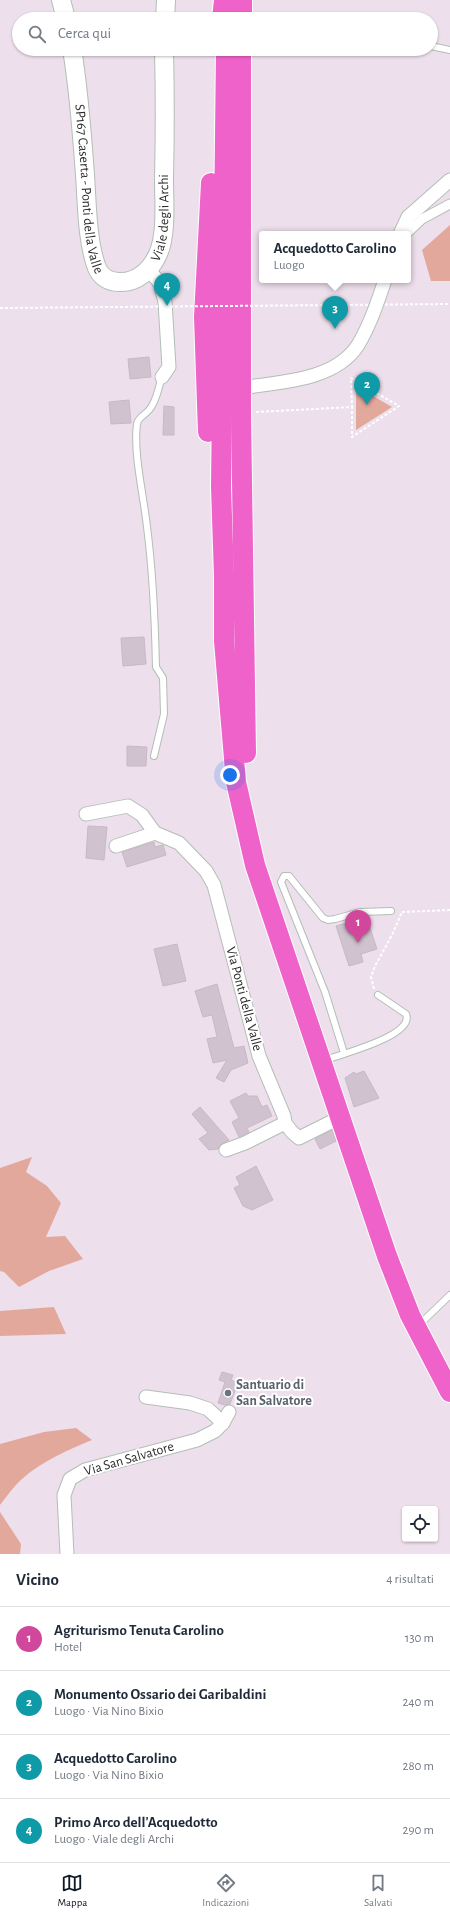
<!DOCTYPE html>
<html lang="it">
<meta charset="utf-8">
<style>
:root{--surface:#fff;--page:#f2f2f3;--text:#1f2937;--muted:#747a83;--line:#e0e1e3;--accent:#111827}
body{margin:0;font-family:"Alegreya Sans",sans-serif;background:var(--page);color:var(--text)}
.controls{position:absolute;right:12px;bottom:12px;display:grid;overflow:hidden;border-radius:4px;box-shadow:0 1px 3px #0004}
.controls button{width:36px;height:36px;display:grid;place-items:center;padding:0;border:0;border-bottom:1px solid var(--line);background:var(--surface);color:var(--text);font:20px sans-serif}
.you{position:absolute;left:230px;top:775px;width:14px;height:14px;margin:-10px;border:3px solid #fff;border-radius:50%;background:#1a73e8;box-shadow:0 0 0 6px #1a73e833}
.badge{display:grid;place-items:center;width:26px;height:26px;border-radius:50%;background:var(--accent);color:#fff;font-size:13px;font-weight:700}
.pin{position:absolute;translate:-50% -33px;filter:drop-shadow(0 1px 2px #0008)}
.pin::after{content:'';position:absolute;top:21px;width:14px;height:12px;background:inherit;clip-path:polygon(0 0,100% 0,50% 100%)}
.popup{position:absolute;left:259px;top:231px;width:152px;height:52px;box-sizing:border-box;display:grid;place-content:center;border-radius:4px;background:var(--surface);filter:drop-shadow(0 1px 3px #0005);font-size:13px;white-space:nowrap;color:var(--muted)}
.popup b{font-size:15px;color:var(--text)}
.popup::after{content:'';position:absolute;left:50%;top:100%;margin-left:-8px;border:8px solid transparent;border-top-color:var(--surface)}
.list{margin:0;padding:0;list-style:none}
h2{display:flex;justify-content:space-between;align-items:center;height:52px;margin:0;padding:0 16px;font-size:17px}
h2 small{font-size:13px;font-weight:400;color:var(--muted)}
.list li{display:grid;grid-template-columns:26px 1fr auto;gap:12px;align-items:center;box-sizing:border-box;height:64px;padding:0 16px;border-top:1px solid var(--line)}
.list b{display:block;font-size:15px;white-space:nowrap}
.list p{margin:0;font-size:13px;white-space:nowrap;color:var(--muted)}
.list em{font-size:13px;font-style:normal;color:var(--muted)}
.icon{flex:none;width:22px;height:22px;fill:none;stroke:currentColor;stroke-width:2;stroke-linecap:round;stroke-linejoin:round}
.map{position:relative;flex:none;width:450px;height:1554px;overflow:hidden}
.search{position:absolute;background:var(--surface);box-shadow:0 1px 3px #0004;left:12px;right:12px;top:12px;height:44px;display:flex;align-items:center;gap:10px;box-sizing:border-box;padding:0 14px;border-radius:22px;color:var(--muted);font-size:15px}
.sheet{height:308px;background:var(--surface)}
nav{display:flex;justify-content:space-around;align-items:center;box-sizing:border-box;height:56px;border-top:1px solid var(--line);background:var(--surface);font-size:11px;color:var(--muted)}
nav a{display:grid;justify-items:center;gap:2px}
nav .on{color:var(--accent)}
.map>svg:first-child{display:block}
</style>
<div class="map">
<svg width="450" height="1554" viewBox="0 0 450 1554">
<rect width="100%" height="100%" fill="#eddfec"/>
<g fill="#e3a89c">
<path d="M450,225v56h-19l-9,-31z"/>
<path d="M356,386l36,21 -36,23z"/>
<path d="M32,1157l-6,15 21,14 14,17 -15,34 19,-1 18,23 -34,12 -30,16 -15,-15 -4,-1v-103z"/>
<path d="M54,1307l12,27 -66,2v-25z"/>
<path d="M76,1428l16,12c-24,10 -50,21 -70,39 -8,7 -15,17 -22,26v-61l44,-12z"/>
<path d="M0,1512l21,32 -1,10h-20z"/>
</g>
<g fill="#d0c3cf" stroke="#c9b8c7">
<path d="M149,357l2,20 -21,2 -2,-20z"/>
<path d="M129,400l2,23 -20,1 -2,-22z"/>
<path d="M164,406l10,1v28h-11z"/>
<path d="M144,637l2,27 -23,2 -2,-28z"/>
<path d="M127,746l20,1 -1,19h-19z"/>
<path d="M88,826l19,1 -3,33 -18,-2z"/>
<path d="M154,842l1,5 8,-2 3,10 -39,12 -5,-15z"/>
<path d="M361,916h5l11,33 -16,5 2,8 -14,4 -13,-40 18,-5v-3z"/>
<path d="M177,944l9,37 -23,5 -9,-37z"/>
<path d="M217,984l17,64 10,-2 4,17 -17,7 -7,12 -8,-4 11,-18 -14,3 -6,-24 10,-2 -5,-22 -9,2 -8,-26z"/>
<path d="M364,1071l15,27 -25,9 -9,-29 9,-6 2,2z"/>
<path d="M246,1093l2,3h9l5,11 5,-2 5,11 -25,12 2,4 -10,5 -7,-15 7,-4 -9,-17z"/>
<path d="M200,1107l29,33 -9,5 -2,4 -9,1 -10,-11 9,-6 -16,-19z"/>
<path d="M332,1130l4,11 -16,8 -5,-10z"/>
<path d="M256,1166l17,34 -21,10 -9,-4 -9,-18 6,-3 -4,-8z"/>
<path d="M222,1372l11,3 -2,5 7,3 -8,21 -5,1 -7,-2 7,-21 -6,-2z"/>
</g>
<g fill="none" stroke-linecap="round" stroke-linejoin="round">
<defs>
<g id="service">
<path d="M431,46l19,4"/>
<path d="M154,756l10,-42 -1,-36 -7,-11c-1,-46 -3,-94 -9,-140 -3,-30 -14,-74 -10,-103 1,-7 8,-9 12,-14 8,-9 9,-22 13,-33"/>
<path d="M344,1053l-19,-61 -44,-110 3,-6h5l34,42 5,2 7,-1 25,-7 31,-1"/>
<path d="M323,1061c17,-7 92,-25 83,-47l-28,-19"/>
<path d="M419,1325l31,-30"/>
</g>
<path id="pedestrian" d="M406,234l16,-15 28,-15"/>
<g id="minor">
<path d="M400,234l8,-17 42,-37"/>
<path d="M148,269l12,14 5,19 4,65 -7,10"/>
<path d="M241,388c38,-6 94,-7 117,-43 12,-20 20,-44 27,-65"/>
<path d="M86,814l42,-8 14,9 13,18 24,10 27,28 8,14 45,171 25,60 1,7 7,9 7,6 42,-21"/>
<path d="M116,846l39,-13"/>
<path d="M226,1150l19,-7 40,-20"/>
<path d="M146,1397l44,6 18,6 15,14"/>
<path d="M67,1554l-3,-59 6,-16 15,-9 112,-30 18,-9 8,-8 6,-11"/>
</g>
<g id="secondary">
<path d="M61,0l5,19"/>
<path d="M165,19l1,-19"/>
<path id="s1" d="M72,49c7,42 10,84 13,126 2,28 2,67 12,93 4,9 12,14 22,14 18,1 32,-12 39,-28 9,-19 6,-54 6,-75 1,-43 1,-87 0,-130"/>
</g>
<g id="primary">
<path d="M222,19l2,-19"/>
<path d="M242,19v-19"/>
<path d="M226,49l-5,438 3,89v65l12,141 19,83 132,391 23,59 40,77"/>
<path d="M241,49v364l5,340"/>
<path d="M208,432l-4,-115 7,-134"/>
</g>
</defs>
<use href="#service" stroke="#b2bfb6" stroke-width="8"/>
<use href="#pedestrian" stroke="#b2bfb6" stroke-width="11"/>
<use href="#minor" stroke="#b2bfb6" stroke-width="15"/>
<use href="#secondary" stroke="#b2bfb6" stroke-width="20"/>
<use href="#primary" stroke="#fff" stroke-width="22"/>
<g stroke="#fff" stroke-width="2" stroke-dasharray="3 2" stroke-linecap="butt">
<path d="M256,412l96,-5 -1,-29 48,28 -47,31v-30"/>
<path d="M402,912l48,-2"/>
<path d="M374,989l-3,-12 4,-11 17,-31 10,-23"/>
</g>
<use href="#service" stroke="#fff" stroke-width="6"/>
<use href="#pedestrian" stroke="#fff" stroke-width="9"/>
<use href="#minor" stroke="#fff" stroke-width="13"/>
<use href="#secondary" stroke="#fff" stroke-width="18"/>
<use href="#primary" stroke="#ef62c9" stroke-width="20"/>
<path stroke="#fff" stroke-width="2" stroke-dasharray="3 2" stroke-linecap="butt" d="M0,308l450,-4"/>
</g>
<circle fill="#6b7280" stroke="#fff" stroke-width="1.5" cx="228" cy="1393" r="4"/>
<g text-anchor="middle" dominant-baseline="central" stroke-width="4" stroke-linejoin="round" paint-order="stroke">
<g font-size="14" fill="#2c2c2c" stroke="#fff">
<text stroke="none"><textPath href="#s1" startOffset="141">SP167 Caserta - Ponti della Valle</textPath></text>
<text stroke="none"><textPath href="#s1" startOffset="336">Viale degli Archi</textPath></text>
<text transform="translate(244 999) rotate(75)">Via Ponti della Valle</text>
<text transform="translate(129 1459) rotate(-16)">Via San Salvatore</text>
</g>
<g font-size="14" font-weight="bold" fill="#5b616d" stroke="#fff" text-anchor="start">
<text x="236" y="1385">Santuario di<tspan x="236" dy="16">San Salvatore</tspan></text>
</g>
</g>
</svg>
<div class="controls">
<button><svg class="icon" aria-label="locate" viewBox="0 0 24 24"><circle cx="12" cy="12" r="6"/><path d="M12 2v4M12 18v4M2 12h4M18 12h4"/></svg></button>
</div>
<div class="you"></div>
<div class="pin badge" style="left:358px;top:943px;background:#d1479c">1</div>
<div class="pin badge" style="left:367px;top:405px;background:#0f9aa8">2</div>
<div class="pin badge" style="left:335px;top:329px;background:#0f9aa8">3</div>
<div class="popup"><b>Acquedotto Carolino</b>Luogo</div>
<div class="pin badge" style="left:167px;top:306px;background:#0f9aa8">4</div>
<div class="search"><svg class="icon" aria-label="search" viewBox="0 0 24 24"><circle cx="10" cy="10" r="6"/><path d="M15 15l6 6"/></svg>Cerca qui</div>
</div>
<section class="sheet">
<h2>Vicino<small>4 risultati</small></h2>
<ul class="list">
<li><span class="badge" style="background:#d1479c">1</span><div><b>Agriturismo Tenuta Carolino</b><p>Hotel</p></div><em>130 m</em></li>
<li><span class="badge" style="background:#0f9aa8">2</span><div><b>Monumento Ossario dei Garibaldini</b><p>Luogo · Via Nino Bixio</p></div><em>240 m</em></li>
<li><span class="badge" style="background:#0f9aa8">3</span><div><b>Acquedotto Carolino</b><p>Luogo · Via Nino Bixio</p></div><em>280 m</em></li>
<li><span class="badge" style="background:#0f9aa8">4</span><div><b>Primo Arco dell'Acquedotto</b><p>Luogo · Viale degli Archi</p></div><em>290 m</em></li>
</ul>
</section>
<nav>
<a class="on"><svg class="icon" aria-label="map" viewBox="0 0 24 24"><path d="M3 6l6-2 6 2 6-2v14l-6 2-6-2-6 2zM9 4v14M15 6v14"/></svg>Mappa</a>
<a><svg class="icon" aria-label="directions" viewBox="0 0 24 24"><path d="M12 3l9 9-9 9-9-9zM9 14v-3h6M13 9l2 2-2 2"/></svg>Indicazioni</a>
<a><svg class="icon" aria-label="saved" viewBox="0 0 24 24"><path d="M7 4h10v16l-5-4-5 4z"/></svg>Salvati</a>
</nav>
